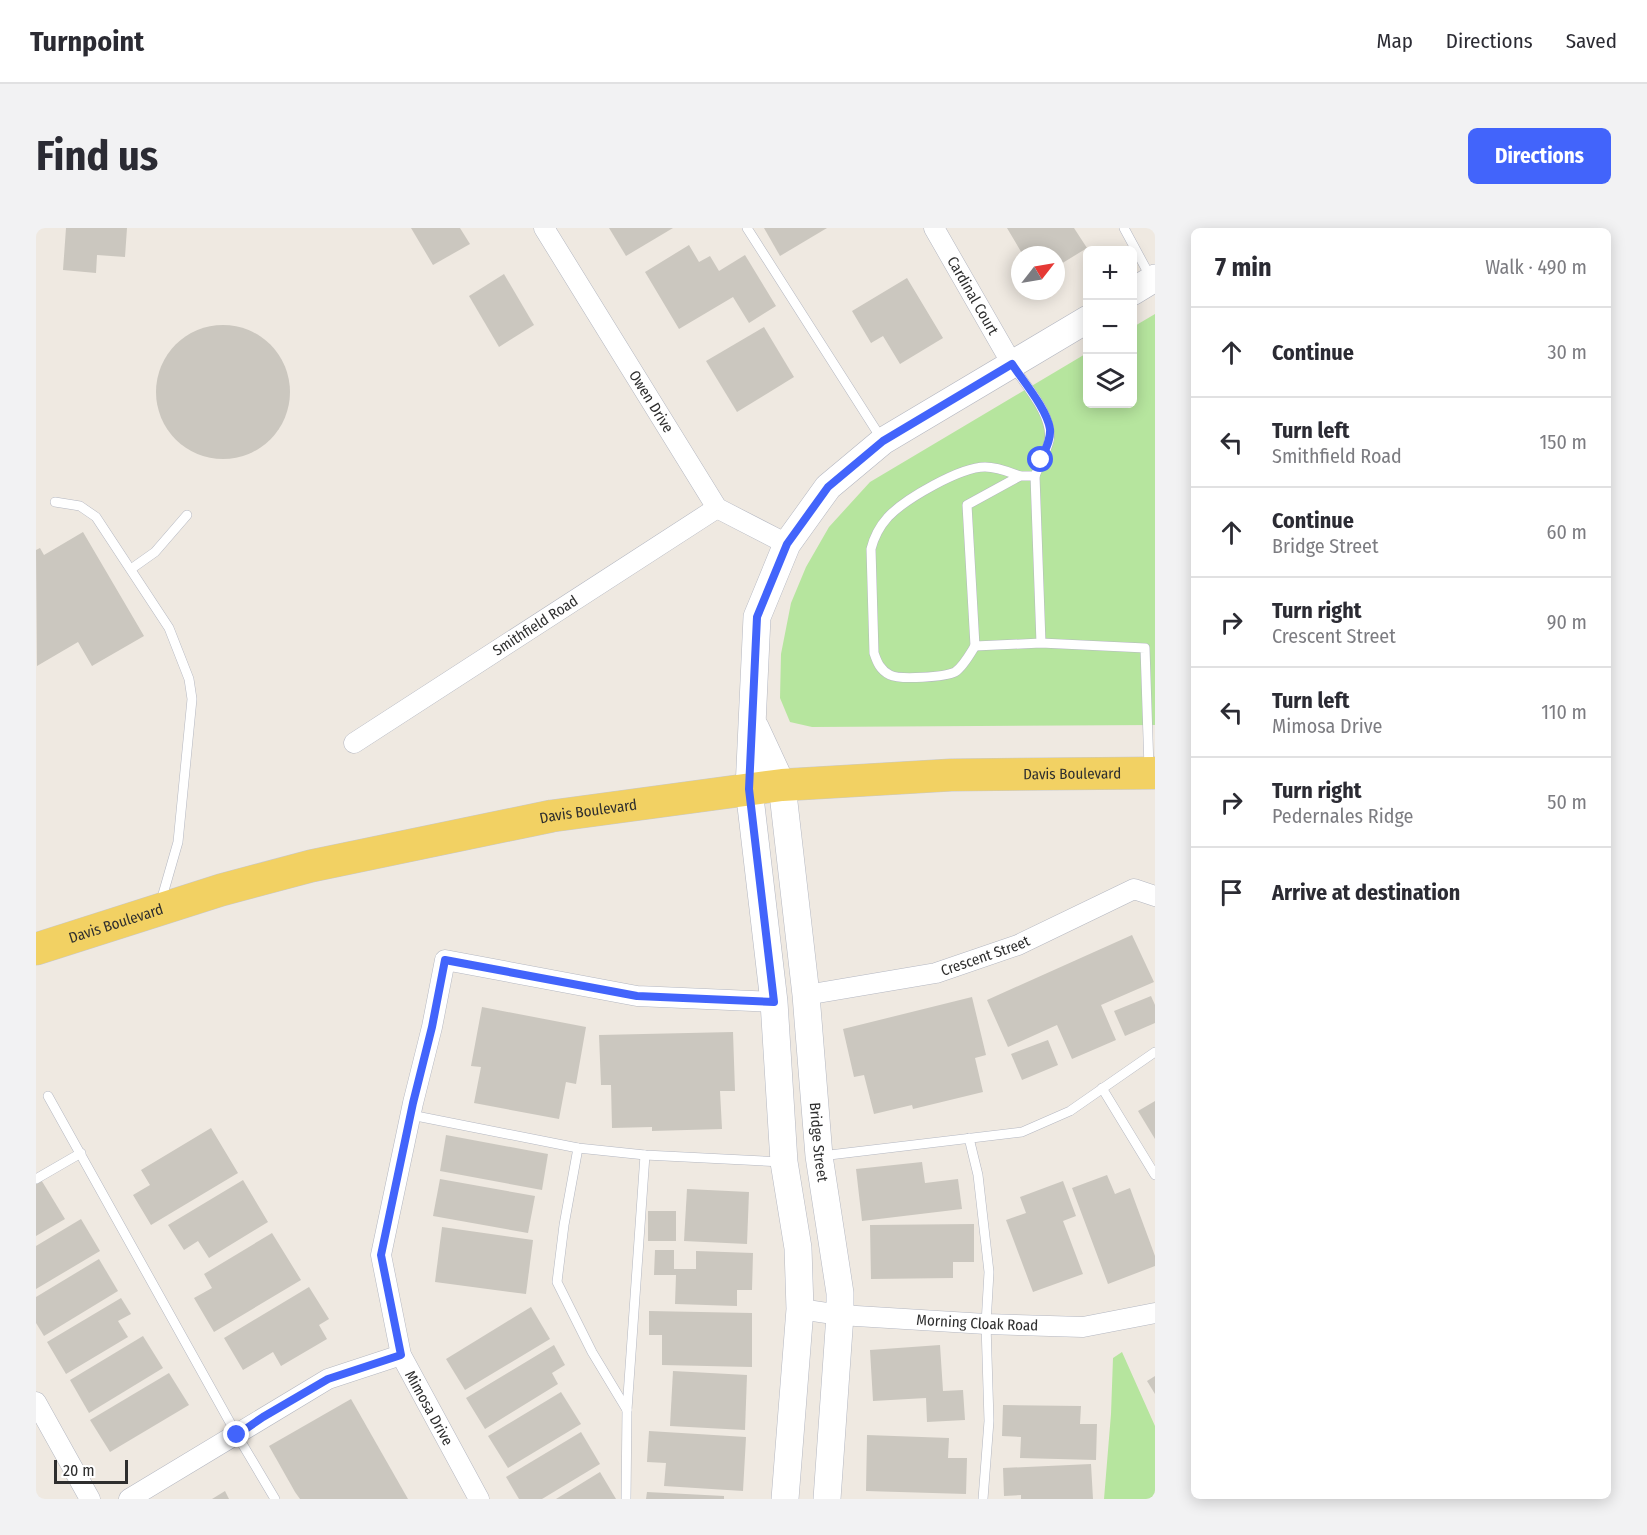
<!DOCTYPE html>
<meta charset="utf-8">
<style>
:root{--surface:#fff;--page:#f2f2f3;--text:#2b2b33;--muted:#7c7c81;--line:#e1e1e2;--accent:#4264fb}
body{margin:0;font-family:"Fira Sans Condensed",sans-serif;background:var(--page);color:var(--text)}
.controls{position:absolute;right:18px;top:18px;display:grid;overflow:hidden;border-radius:9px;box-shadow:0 3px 15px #0003}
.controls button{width:54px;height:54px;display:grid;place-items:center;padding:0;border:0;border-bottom:2px solid var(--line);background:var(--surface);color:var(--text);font:30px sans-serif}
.compass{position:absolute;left:975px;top:18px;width:54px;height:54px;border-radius:50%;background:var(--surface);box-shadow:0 3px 15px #0003;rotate:59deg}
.scale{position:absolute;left:18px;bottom:15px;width:74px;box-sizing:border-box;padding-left:6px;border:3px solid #2e2e2e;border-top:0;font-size:16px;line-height:21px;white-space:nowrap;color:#2e2e2e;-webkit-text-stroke:4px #fff;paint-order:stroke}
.stop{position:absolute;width:18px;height:18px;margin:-14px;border:4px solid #4264fb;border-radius:50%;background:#fff}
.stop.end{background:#4264fb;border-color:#fff;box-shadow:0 2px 6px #0008}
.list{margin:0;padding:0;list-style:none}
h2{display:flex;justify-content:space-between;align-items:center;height:78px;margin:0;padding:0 24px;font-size:26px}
h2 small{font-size:20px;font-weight:400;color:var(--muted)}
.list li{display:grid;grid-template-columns:39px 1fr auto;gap:18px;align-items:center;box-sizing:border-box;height:90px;padding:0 24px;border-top:2px solid var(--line)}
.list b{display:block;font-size:22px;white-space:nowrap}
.list p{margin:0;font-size:20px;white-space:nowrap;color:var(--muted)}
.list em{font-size:20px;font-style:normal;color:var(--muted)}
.icon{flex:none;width:33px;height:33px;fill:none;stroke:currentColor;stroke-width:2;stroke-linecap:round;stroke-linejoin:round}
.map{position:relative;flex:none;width:1119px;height:1271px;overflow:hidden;border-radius:9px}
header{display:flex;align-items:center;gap:36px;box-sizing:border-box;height:84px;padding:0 30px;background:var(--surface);border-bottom:2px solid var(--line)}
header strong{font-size:28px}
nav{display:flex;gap:33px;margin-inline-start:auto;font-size:21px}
.intro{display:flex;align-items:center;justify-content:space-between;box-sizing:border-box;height:144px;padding:0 36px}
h1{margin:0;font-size:42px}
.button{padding:15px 27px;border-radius:9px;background:var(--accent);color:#fff;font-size:21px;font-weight:700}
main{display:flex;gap:36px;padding:0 36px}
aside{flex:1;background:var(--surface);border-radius:9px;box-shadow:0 3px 15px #0003}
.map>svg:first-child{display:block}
</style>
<header>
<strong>Turnpoint</strong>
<nav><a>Map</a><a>Directions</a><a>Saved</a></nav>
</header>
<div class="intro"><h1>Find us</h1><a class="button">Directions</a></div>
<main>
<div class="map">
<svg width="1119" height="1271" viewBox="0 0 1119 1271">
<rect width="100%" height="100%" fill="#efe9e1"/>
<g fill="#b6e59e">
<path d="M1119,86v411l-343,2 -22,-5 -10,-24 1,-44 10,-51 15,-36 23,-40 41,-45 217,-129 1,51h44l1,-77z"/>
<path d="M1086,1124l33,74v73h-51l7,-85 2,-56z"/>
</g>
<g fill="#cbc7bf">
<path d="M30,0h61l-2,29 -28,-2 -1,18 -33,-3z"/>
<path d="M375,0h49l10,16 -37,21z"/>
<path d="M573,0h64l-47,28z"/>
<path d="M728,0h63l-47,28z"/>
<path d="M971,0h67l13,20 -31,19v-12h-33z"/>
<path d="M653,17l10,17 11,-6 9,15 26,-16 31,51 -27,17 -16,-26 -54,32 -34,-57z"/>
<path d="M468,46l30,51 -35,22 -30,-51z"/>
<path d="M871,50l36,60 -43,26 -17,-28 -12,7 -19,-32z"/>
<circle cx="187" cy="164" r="67"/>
<path d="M728,99l30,50 -57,35 -31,-51z"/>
<path d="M47,304l61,104 -52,30 -14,-24 -41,24 -1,-116 4,-2 4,7z"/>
<path d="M1096,707l22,47 -53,23 15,35 -44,19 -15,-34 -49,22 -21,-47z"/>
<path d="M1115,768l4,9v18l-30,13 -11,-25z"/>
<path d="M936,769l14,58 -11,3 8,34 -70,17 -1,-4 -38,9 -10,-39 -10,2 -11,-48z"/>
<path d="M446,779l104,20 -10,57 -10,-2 -7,37 -85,-16 7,-36 -10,-1z"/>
<path d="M697,804l2,59h-15l2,38 -70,2v-4l-40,1 -1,-43h-10l-2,-50z"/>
<path d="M1012,812l10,25 -36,15 -11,-26z"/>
<path d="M1119,873v38l-17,-28z"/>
<path d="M175,900l27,45 -87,52 -18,-30 17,-10 -9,-15z"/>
<path d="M410,907l102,19 -6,36 -102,-19z"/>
<path d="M886,934l3,21 33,-4 4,30 -100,12 -6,-52z"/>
<path d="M1071,947l8,19 15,-6 25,68v10l-47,18 -36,-96z"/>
<path d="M4,950l25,41 -29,17v-56z"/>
<path d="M404,951l95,17 -7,37 -95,-17z"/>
<path d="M207,952l25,42 -59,36 -11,-17 -14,9 -16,-25z"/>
<path d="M1027,953l13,35 -13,5 20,53 -50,18 -27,-72 20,-7 -6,-16z"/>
<path d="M651,961l62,3 -2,52 -63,-3z"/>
<rect x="612" y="983" width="28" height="30"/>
<path d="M45,991l19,32 -64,38v-43z"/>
<path d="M938,996v38h-21v16l-82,1 -1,-54z"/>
<path d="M406,999l91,13 -7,54 -91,-12z"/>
<path d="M236,1005l29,47 -87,52 -20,-34 18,-10 -8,-14z"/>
<path d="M619,1022h19v19h22v-18l57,2 -1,37h-15v16l-62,-2 1,-29h-22z"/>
<path d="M63,1031l19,32 -74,45 -8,-13v-26z"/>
<path d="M273,1059l20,32 -10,6 8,14 -46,27 -8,-14 -30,18 -19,-32z"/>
<path d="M85,1070l10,16 -13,7 10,16 -62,37 -19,-32z"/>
<path d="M495,1079l19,32 -85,51 -19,-31z"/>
<path d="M613,1083l103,2v54l-90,-2v-30h-13z"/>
<path d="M107,1108l20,32 -74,45 -19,-33z"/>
<path d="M518,1117l11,20 -13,8 6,11 -73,45 -19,-31z"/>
<path d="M904,1117l3,46 20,-1 2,30 -38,2 -1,-24 -53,3 -3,-51z"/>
<path d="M637,1143l74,4 -2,55 -75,-4z"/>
<path d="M133,1145l20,32 -79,47 -20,-32z"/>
<path d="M1119,1148v18l-8,-13z"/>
<path d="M525,1164l20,32 -73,44 -20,-32z"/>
<path d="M315,1171l57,100h-108l-5,-7 -26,-46z"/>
<path d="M967,1177l78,1 -1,18h17l-1,36 -76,-2 1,-21 -19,-1z"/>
<path d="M613,1203l97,6 -3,54 -79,-5 2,-23 -19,-1z"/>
<path d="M545,1204l19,32 -58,35h-23l-13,-22z"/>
<path d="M831,1207l82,3 -1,20h19l-1,36 -100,-3z"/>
<path d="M1055,1236l2,35h-72v-4l-17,1 -1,-28z"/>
<path d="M564,1244l16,27h-60z"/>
<path d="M189,1263l4,8h-17z"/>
<path d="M611,1264l77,4v3h-78z"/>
</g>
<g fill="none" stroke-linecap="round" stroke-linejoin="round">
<defs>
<g id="lane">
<path d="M711,0l134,210"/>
<path d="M1088,0l27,50"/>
<path d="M977,138c13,20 41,50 36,75 -3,12 -10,24 -14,35"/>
<path d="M19,274l25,4 16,11 73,111 20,51 3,20 -14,143 -17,59"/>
<path d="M95,341l24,-17 32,-37"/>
<path d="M1005,415l-6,-167h-15l-53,29 8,141 66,-3 104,5 4,120"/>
<path d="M939,418c-5,8 -12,21 -20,26 -10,5 -55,8 -65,3 -10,-5 -13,-13 -16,-22l-3,-104c3,-12 8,-22 17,-32 17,-18 72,-50 97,-50 13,0 24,5 35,9"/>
<path d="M1066,860l53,87"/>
<path d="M12,868l189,339 38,64"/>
<path d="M375,887l167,33 67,7 137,7"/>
<path d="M933,910l9,37 11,97 -3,52 3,97 -6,78"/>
<path d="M542,920l-14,77 -7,57 35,70 35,58"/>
<path d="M785,928l201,-24 48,-21 85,-59"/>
<path d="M0,951l45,-26"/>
<path d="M590,1271l1,-89 18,-255"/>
</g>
<g id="street">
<path id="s1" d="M508,0l173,280 70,36"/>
<path id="s2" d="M898,0l78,136"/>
<path id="s3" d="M318,515l363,-235"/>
<path id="s4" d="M770,767l130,-22 82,-28 116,-56 21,7"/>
<path id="s5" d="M764,1081l40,6 146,9 97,3 72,-14"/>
<path d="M0,1174l54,97"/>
<path d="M93,1271l199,-120 73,-24"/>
<path d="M443,1271l-78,-144 -20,-100 32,-152 19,-76 13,-67 192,36 137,6"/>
</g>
<g id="secondary">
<path d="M1096,64l23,-14"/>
<path id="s6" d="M719,499l27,58 24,210 13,161 21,137v22l-13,184"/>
<path d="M749,1271l15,-190 -2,-61 -14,-86 -10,-160 -25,-213 8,-172 30,-73 41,-57 55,-46 205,-122"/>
</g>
<g id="primary">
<path id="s7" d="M0,721l185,-59 90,-24 241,-50 230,-31 169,-10 204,-2"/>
</g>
</defs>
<use href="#lane" stroke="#b4b7c1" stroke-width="10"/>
<use href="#street" stroke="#b4b7c1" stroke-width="21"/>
<use href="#secondary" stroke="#b4b7c1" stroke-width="28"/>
<use href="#primary" stroke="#c9c9c9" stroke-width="33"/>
<use href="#lane" stroke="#fff" stroke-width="9"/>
<use href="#street" stroke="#fff" stroke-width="20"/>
<use href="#secondary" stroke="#fff" stroke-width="27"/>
<use href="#primary" stroke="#f2d163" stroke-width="32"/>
</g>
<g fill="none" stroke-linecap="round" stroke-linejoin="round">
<path stroke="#4264fb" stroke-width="8" d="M201,1207l26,-18 65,-38 73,-24 -20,-100 32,-152 19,-76 13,-67 192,36 137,6 -25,-213 8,-172 30,-73 41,-57 55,-46 129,-77c11,17 35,45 38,65 1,11 -5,21 -9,31"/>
</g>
<g text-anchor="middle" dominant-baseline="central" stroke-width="4.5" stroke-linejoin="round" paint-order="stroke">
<g font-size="15" fill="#2e2e2e" stroke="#fff">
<text stroke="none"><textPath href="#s2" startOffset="78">Cardinal Court</textPath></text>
<text stroke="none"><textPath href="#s1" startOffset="204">Owen Drive</textPath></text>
<text stroke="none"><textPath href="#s3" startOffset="216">Smithfield Road</textPath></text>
<text stroke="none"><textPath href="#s7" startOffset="1056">Davis Boulevard</textPath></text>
<text stroke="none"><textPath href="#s7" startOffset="570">Davis Boulevard</textPath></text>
<text stroke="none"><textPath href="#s7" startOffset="84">Davis Boulevard</textPath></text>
<text stroke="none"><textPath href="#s4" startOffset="184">Crescent Street</textPath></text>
<text stroke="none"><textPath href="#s6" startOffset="423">Bridge Street</textPath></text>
<text stroke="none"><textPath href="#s5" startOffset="178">Morning Cloak Road</textPath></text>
<text transform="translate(393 1180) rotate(61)">Mimosa Drive</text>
</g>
</g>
</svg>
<div class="controls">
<button>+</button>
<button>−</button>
<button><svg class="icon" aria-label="layers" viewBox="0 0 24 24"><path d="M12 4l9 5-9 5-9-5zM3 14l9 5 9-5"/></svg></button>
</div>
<svg class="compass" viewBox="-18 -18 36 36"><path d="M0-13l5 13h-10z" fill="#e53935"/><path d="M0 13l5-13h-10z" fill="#7c7c81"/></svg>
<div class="scale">20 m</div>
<div class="stop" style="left:1005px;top:232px"></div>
<div class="stop end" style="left:201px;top:1207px"></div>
</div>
<aside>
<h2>7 min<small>Walk · 490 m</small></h2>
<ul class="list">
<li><svg class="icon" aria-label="ahead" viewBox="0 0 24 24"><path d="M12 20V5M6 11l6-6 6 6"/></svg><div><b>Continue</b></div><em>30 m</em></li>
<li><svg class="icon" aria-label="left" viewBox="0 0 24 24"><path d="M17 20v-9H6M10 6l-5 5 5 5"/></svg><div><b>Turn left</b><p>Smithfield Road</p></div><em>150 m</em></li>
<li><svg class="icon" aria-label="ahead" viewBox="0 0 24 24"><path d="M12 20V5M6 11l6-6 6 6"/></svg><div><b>Continue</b><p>Bridge Street</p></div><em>60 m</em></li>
<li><svg class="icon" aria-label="right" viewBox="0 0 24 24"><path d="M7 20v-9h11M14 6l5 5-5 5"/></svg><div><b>Turn right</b><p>Crescent Street</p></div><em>90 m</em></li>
<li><svg class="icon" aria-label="left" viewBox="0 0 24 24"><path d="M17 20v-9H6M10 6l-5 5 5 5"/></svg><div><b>Turn left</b><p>Mimosa Drive</p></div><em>110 m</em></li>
<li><svg class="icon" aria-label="right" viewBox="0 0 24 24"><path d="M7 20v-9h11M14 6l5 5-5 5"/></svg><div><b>Turn right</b><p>Pedernales Ridge</p></div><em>50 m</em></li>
<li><svg class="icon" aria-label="arrive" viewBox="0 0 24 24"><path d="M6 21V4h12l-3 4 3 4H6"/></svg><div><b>Arrive at destination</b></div></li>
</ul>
</aside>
</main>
